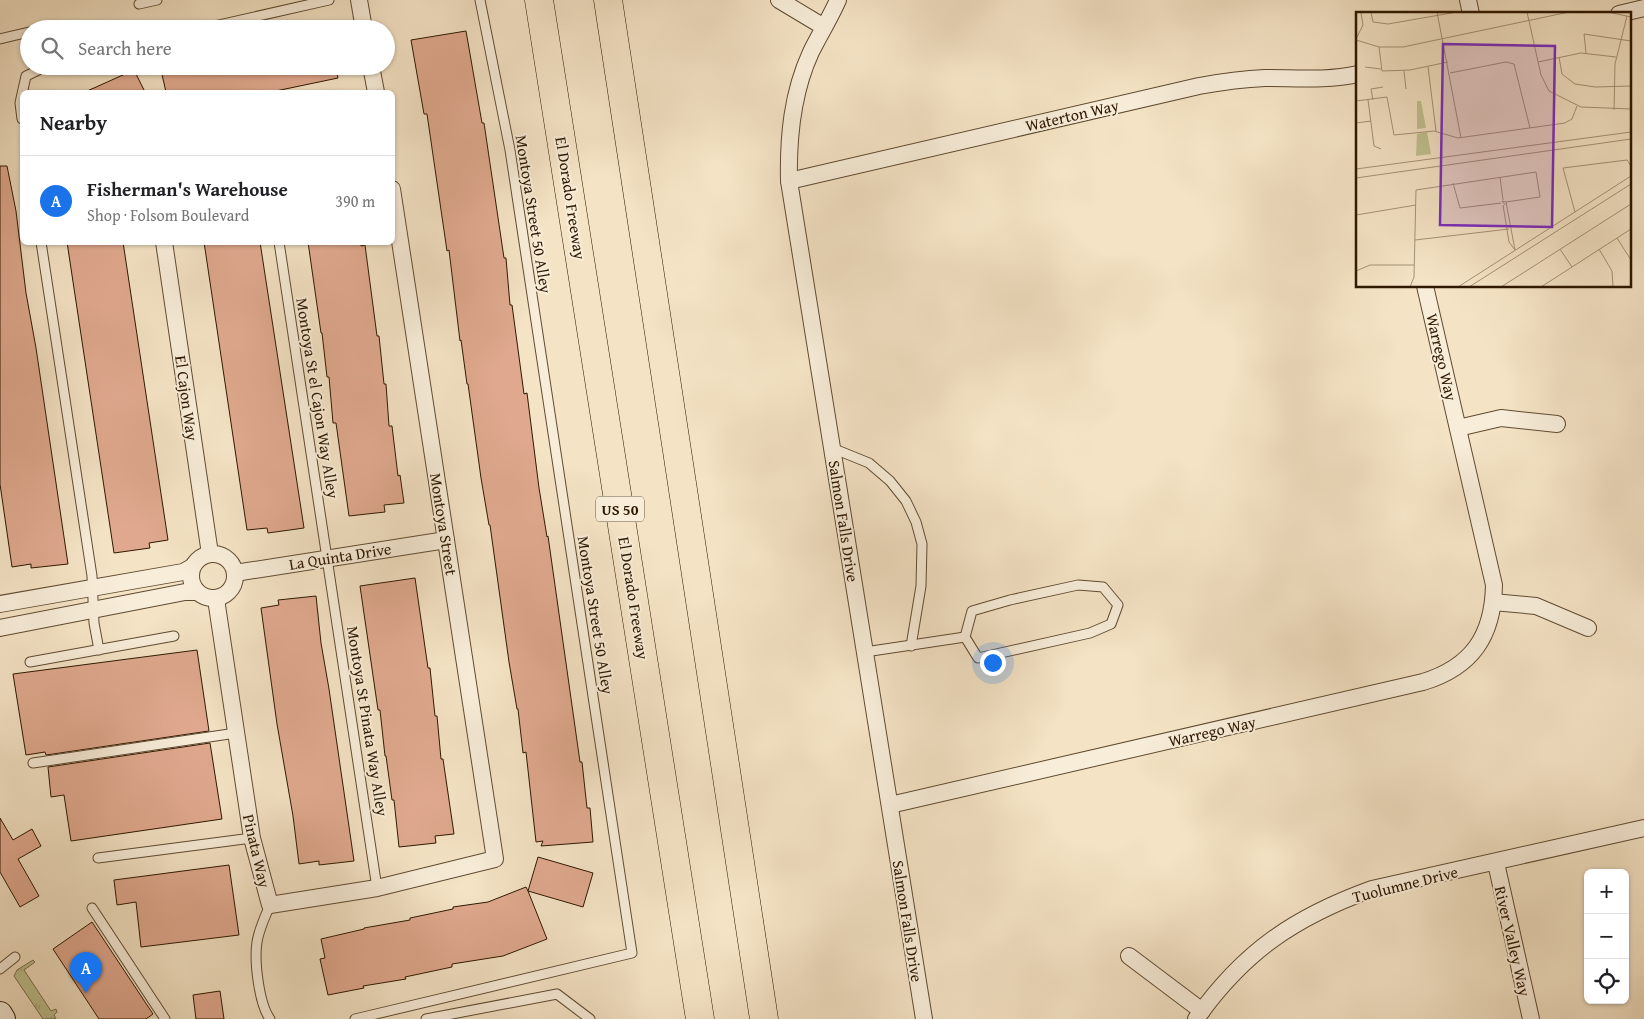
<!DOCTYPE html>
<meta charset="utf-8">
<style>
:root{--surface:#fff;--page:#f2f2f2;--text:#202124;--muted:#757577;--line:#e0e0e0;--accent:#1a73e8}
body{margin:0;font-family:"Gentium Book Plus",serif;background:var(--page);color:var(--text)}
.controls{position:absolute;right:15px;bottom:15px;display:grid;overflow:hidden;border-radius:8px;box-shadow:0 1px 4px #0004}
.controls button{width:45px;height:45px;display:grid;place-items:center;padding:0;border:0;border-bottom:1px solid var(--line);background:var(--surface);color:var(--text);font:25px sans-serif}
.you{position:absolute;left:992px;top:662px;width:18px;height:18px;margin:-12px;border:4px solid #fff;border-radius:50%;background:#1a73e8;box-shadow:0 0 0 8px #1a73e833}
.badge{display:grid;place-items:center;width:32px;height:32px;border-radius:50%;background:var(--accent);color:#fff;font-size:16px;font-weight:700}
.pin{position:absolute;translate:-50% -41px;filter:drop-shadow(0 1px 2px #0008)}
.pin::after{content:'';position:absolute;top:26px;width:18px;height:15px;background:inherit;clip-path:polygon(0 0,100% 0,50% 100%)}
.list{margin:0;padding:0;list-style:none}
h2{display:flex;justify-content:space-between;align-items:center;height:65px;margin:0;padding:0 20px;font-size:21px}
h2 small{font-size:16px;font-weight:400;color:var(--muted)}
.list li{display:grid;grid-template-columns:32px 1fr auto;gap:15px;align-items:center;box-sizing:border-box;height:90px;padding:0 20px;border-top:1px solid var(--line)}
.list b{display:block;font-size:19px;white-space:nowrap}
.list p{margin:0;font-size:16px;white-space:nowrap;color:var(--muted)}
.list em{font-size:16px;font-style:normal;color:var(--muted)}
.icon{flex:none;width:28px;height:28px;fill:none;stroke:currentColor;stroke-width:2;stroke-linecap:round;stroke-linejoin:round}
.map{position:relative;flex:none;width:1644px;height:1019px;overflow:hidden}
.search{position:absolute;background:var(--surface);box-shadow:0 1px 4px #0004;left:20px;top:20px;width:375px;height:55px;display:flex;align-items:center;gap:12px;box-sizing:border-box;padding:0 18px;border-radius:28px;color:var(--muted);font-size:19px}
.panel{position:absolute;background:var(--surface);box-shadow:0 1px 4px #0004;left:20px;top:90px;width:375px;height:155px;border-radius:8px}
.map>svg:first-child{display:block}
</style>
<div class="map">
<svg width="1644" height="1019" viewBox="0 0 1644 1019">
<defs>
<pattern id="grass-tufts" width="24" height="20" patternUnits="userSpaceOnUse" patternTransform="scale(1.25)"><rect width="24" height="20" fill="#c0c291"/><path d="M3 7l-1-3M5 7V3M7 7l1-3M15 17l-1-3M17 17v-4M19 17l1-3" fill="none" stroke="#a5a67b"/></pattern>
</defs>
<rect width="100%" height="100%" fill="#f4e3c5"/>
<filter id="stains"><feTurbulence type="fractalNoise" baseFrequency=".004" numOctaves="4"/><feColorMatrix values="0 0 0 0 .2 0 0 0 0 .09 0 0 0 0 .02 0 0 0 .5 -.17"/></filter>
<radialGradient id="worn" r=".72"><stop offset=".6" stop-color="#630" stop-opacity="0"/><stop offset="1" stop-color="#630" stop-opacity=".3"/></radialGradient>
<path fill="url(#grass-tufts)" stroke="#776d48" d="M33,960l2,2 -11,8 27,41 5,-2 1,3 -3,3 2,4h-13l-29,-43 3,-6z"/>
<g fill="#e0a98f" stroke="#2e1800">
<path d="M466,31l16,92h2l20,135h2l4,47h2l12,89 3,-1 12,95 8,49 1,-1 32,226h2l5,46h3l3,34 -52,4 2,-5 -7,1 -10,-90 -3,1 -5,-44h-1l-8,-47 -19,-137h-1l-8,-47 -13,-94h-1l-6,-44 -1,1 -11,-91 -2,1 -20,-137h-3l-13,-74z"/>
<path d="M160,66h175l3,12 -67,14h-105z"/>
<path d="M134,70l11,22h-60z"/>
<path d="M0,166h7l9,45 10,82 10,55 32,216 -37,4v-4l-19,3 -12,-83z"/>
<path d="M67,242h56l45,298 -19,3 1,5 -36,5z"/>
<path d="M204,242h56l44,286 -36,5 -1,-5 -20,2z"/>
<path d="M308,242h53v4l4,-1 12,91h2l5,48h2l3,42h3l6,50 2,-1 4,28 -20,2 1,7 -36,4 -13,-93h-3l-4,-46h-2l-5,-44h-1z"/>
<path d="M415,578l13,90h2l5,48h2l4,43h2l11,75 -19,2 1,7 -37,4 -5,-47h-2l-6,-44h-1l-5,-46h-2l-18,-124z"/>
<path d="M316,596l5,47 8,46 25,172 -35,4v-4l-20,3 -6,-48 -16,-92 -16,-116 18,-3 -1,-5z"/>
<path d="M197,650l12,81 -163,24 -1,-3 -19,3 -13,-81z"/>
<path d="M210,743l12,76 -151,22 -7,-46 -13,2 -3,-30z"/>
<path d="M0,818l13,22 19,-11 9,17 -23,13 21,37 -19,11 -20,-35z"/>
<path d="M538,857l55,16 -10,34 -55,-16 19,48 -44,17 -51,8v3l-47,10 1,2 -43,7 1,2 -36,7 -8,-36 5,-1 -4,-19 43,-10v-1l46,-8v-2l43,-9v-2l35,-5 38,-15 2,4z"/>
<path d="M229,865l10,70 -98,12 -5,-45 -19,3 -3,-25z"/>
<path d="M92,922l61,92 -7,5h-47l-46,-70z"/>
<path d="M220,991l4,28h-28l-3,-24z"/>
</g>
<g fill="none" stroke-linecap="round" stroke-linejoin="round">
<defs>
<g id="service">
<path d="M139,4l18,-4"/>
<path d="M201,29l128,-29"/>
<path d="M0,39l29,-7"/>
<path d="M22,119l-2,-16 6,-27 21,-10"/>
<path d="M41,242l51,334 2,47 5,27"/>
<path d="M279,242l98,646"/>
<path d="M832,448l37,15 21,18 16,20 10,21 6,22 -1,42 -10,60"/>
<path d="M1078,585l25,2 15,18 -7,19 -21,9 -112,25 -13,-21 7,-26 38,-11z"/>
<path d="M865,652l100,-15"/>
<path d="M30,662l144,-26"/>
<path d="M33,763l203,-30"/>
<path d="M98,858l154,-20"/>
<path d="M270,905c-5,12 -11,24 -13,37 -3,19 2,62 13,77"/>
<path d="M92,908l73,111"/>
<path d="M0,969l15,-12"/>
<path d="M355,1019l277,-66 -122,-803 -30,-150"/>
<path d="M426,1019l131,-25 33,25"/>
</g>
<g id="minor">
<path d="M359,0l5,29"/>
<path d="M779,0l45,27"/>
<path d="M838,0c-8,18 -18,34 -27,52 -19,41 -23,85 -22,129l135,838"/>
<path d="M1468,0l3,14"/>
<path d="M1619,14l25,-6"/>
<path d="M371,66l5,26"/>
<path d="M789,181l410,-95c22,-4 44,-7 66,-8 31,0 62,3 93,-4"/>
<path d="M164,242l46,312"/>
<path d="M1458,428l43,-10 56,6"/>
<circle cx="213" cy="576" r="22"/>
<path d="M235,573l211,-33"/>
<path d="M216,599l36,239 18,67 107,-17 118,-29 -103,-670"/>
<path d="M1493,602l43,4 52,22"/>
<path d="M0,604l183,-32 9,-5"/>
<path d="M0,628l185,-36h10"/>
<path d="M890,805l533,-123c49,-15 70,-46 71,-97l-69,-299"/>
<path d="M1496,863l35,156"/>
<path d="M1129,956l73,55"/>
<path d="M1196,1019c48,-68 99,-102 176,-130l272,-61"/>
</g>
<path id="secondary" d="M0,1014l3,5"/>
<g id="motorway">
<path d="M539,0l161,1019"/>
<path d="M608,0l156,1019"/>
</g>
</defs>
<use href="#service" stroke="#604b31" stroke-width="11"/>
<use href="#minor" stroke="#604b31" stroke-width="18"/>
<use href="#secondary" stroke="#2e1800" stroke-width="26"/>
<use href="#motorway" stroke="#2e1800" stroke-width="29"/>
<use href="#service" stroke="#f8edd9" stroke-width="9"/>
<use href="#minor" stroke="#f8edd9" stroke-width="16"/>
<use href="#secondary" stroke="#f8edd9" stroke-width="24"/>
<use href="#motorway" stroke="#f4e3c5" stroke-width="28"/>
</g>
<g text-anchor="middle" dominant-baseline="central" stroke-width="4" stroke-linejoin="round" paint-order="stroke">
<rect fill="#f8edd9" stroke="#6b5841" stroke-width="1" x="596" y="496.5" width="48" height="25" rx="4"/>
<g font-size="15" font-weight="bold" fill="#2e1800">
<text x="620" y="509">US 50</text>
</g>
<g font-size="16" fill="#2e1800" stroke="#f8edd9">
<text transform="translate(1072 115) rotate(-13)">Waterton Way</text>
<text transform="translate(571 198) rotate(81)">El Dorado Freeway</text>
<text transform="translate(534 214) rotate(81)">Montoya Street 50 Alley</text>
<text transform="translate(1442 357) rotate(77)">Warrego Way</text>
<text transform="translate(187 398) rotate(82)">El Cajon Way</text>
<text transform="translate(318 398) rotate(81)">Montoya St el Cajon Way Alley</text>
<text transform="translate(844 521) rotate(81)">Salmon Falls Drive</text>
<text transform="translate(444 524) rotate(81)">Montoya Street</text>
<text transform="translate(340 556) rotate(-9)">La Quinta Drive</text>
<text transform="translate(634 598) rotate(81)">El Dorado Freeway</text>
<text transform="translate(596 615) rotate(81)">Montoya Street 50 Alley</text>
<text transform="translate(368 721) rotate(81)">Montoya St Pinata Way Alley</text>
<text transform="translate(1212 731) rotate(-13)">Warrego Way</text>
<text transform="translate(257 851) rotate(77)">Pinata Way</text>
<text transform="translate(1405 884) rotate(-14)">Tuolumne Drive</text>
<text transform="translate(908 921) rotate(81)">Salmon Falls Drive</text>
<text transform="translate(1513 941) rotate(77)">River Valley Way</text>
</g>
</g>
<g transform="translate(1356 12)">
<rect width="275" height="275" fill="#f4e3c5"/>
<path d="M61,89h4l5,27 -9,1zM71,120l4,22 -15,2 1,-22z" fill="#c0c291"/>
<path fill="none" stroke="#a59276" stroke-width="1" d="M15,0l2,10 15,2 69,-12M81,0l24,126M171,0l14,63 8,16 32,16 50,2M252,0l23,5M0,27l7,-14 -2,-12M0,28l23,7h24l166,-35M23,35l3,24 28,-1 38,-8M230,41l-2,-19 47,7M203,45l3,17 13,10 20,3 36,-1M182,50l43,-9 35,4M9,55l16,2M72,55l8,64M48,59l2,18M94,61l56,-11 8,2 16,64M12,88l6,46 7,3M17,88l-2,-11 12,-2M0,89l31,-4 7,38 40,-4 24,7 107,-15 7,-4 5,-13M258,98l1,-46 12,-48M0,111l15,-2M0,157l275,-37M144,165l3,23M0,166l275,-39M97,171l7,25 41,-5M147,193l6,37 6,8M149,193l-3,-4 4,1 9,48M219,200l-12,-44 64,-8 4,6M0,203l60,-10M261,226l14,22M59,228l94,-11M204,237l12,18M243,237l13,22 1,16M0,259l14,-6h44M54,275l4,-10 2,-87 120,-18 4,25 -34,5M102,275l173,-111M113,275l162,-103M145,275l130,-83M185,275l90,-58"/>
<path fill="#7b2cbf" fill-opacity="0.15" stroke="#7b2cbf" stroke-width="2.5" d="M87,32l112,2 -3,181 -112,-2z"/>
<rect width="275" height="275" fill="none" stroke="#2e1800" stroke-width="2.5"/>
</g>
<rect width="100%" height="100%" filter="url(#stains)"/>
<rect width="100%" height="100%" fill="url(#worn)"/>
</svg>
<div class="controls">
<button>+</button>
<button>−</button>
<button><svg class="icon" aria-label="locate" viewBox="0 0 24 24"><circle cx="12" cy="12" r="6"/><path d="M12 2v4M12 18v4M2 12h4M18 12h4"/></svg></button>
</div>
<div class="you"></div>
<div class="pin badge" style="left:86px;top:993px">A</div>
<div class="search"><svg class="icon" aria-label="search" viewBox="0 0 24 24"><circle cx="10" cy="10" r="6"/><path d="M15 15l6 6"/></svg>Search here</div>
<section class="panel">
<h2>Nearby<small></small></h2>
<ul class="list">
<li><span class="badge">A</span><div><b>Fisherman's Warehouse</b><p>Shop · Folsom Boulevard</p></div><em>390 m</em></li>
</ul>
</section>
</div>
